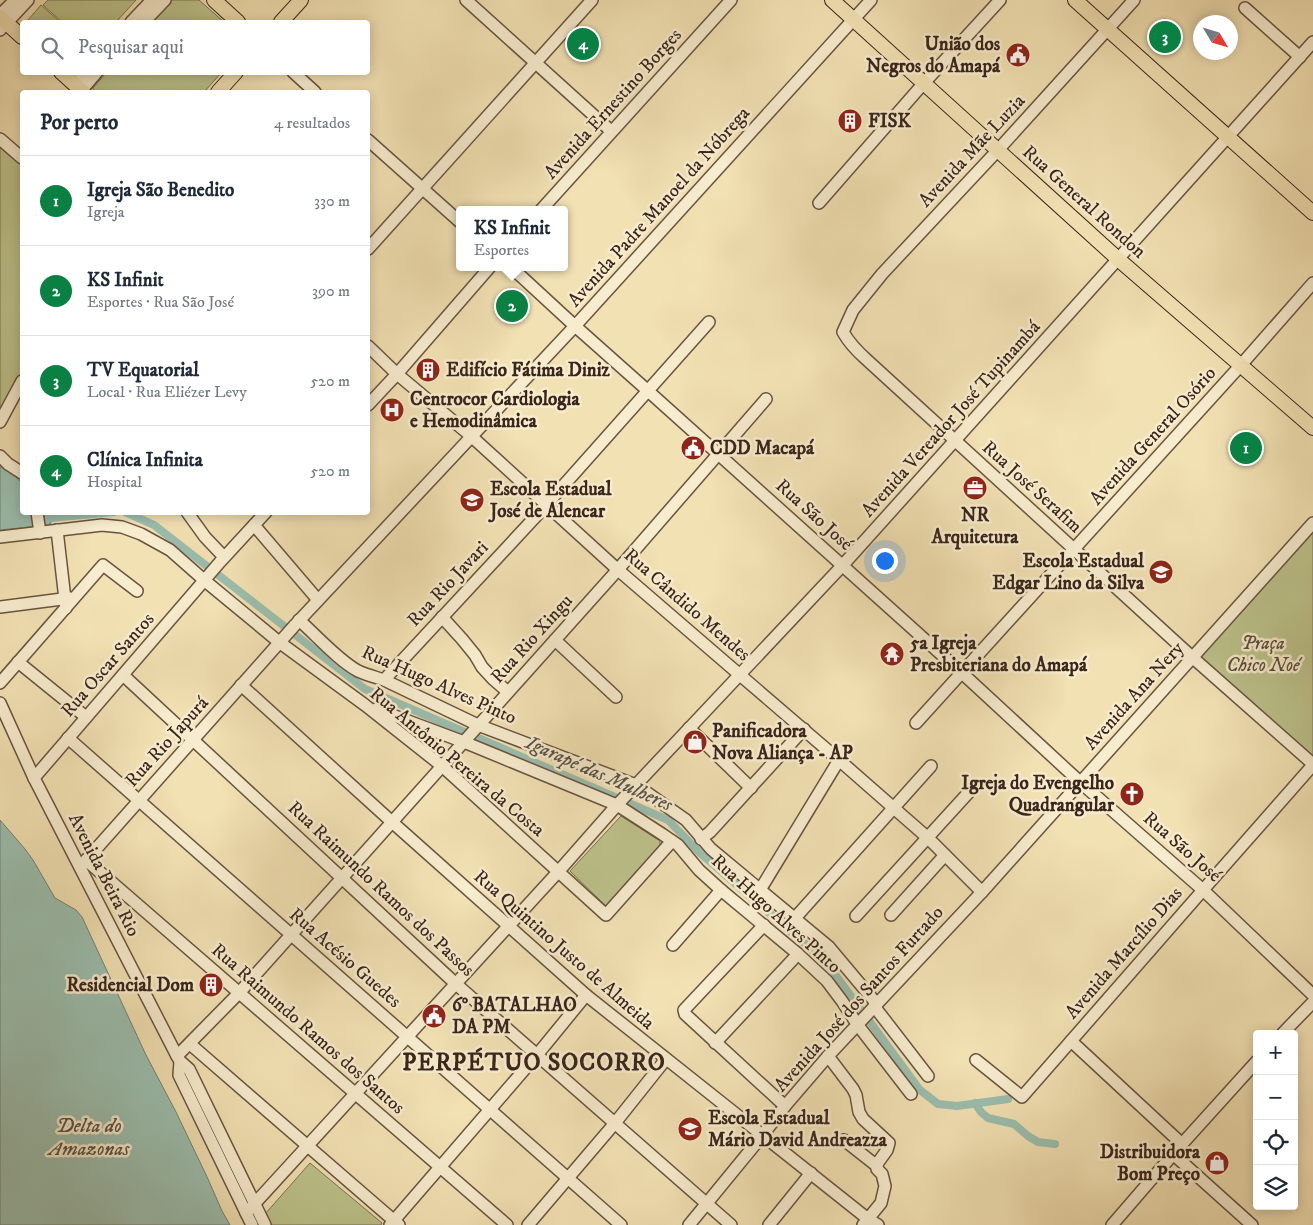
<!DOCTYPE html>
<html lang="pt">
<meta charset="utf-8">
<style>
:root{--surface:#fff;--page:#f2f2f3;--text:#1f2937;--muted:#747a83;--line:#e0e1e3;--accent:#0b8043}
body{margin:0;font-family:"IM FELL DW Pica",serif;background:var(--page);color:var(--text)}
.controls{position:absolute;right:15px;bottom:15px;display:grid;overflow:hidden;border-radius:5px;box-shadow:0 2px 12px #0003}
.controls button{width:45px;height:45px;display:grid;place-items:center;padding:0;border:0;border-bottom:1px solid var(--line);background:var(--surface);color:var(--text);font:25px sans-serif}
.compass{position:absolute;left:1193px;top:15px;width:45px;height:45px;border-radius:50%;background:var(--surface);box-shadow:0 2px 12px #0003;rotate:128deg}
.you{position:absolute;left:884px;top:560px;width:18px;height:18px;margin:-12px;border:4px solid #fff;border-radius:50%;background:#1a73e8;box-shadow:0 0 0 8px #1a73e833}
.badge{display:grid;place-items:center;width:32px;height:32px;border-radius:50%;background:var(--accent);color:#fff;font-size:16px;font-weight:700}
.pin{position:absolute;translate:-50% -50%;border:2px solid #fff;box-shadow:0 1px 5px #0006}
.popup{position:absolute;left:456px;top:206px;width:112px;height:65px;box-sizing:border-box;display:grid;place-content:center;border-radius:5px;background:var(--surface);filter:drop-shadow(0 1px 4px #0005);font-size:16px;white-space:nowrap;color:var(--muted)}
.popup b{font-size:19px;color:var(--text)}
.popup::after{content:'';position:absolute;left:50%;top:100%;margin-left:-10px;border:10px solid transparent;border-top-color:var(--surface)}
.list{margin:0;padding:0;list-style:none}
h2{display:flex;justify-content:space-between;align-items:center;height:65px;margin:0;padding:0 20px;font-size:21px}
h2 small{font-size:16px;font-weight:400;color:var(--muted)}
.list li{display:grid;grid-template-columns:32px 1fr auto;gap:15px;align-items:center;box-sizing:border-box;height:90px;padding:0 20px;border-top:1px solid var(--line)}
.list b{display:block;font-size:19px;white-space:nowrap}
.list p{margin:0;font-size:16px;white-space:nowrap;color:var(--muted)}
.list em{font-size:16px;font-style:normal;color:var(--muted)}
.icon{flex:none;width:28px;height:28px;fill:none;stroke:currentColor;stroke-width:2;stroke-linecap:round;stroke-linejoin:round}
.map{position:relative;flex:none;width:1313px;height:1225px;overflow:hidden}
.search{position:absolute;background:var(--surface);box-shadow:0 2px 12px #0003;left:20px;top:20px;width:350px;height:55px;display:flex;align-items:center;gap:12px;box-sizing:border-box;padding:0 18px;border-radius:5px;color:var(--muted);font-size:19px}
.panel{position:absolute;background:var(--surface);box-shadow:0 2px 12px #0003;left:20px;top:90px;width:350px;height:425px;border-radius:5px}
.map>svg:first-child{display:block}
</style>
<div class="map">
<svg width="1313" height="1225" viewBox="0 0 1313 1225">
<rect width="100%" height="100%" fill="#f2e1b3"/>
<filter id="stains"><feTurbulence type="fractalNoise" baseFrequency=".004" numOctaves="4"/><feColorMatrix values="0 0 0 0 .2 0 0 0 0 .09 0 0 0 0 .02 0 0 0 .5 -.17"/></filter>
<radialGradient id="worn" r=".72"><stop offset=".6" stop-color="#630" stop-opacity="0"/><stop offset="1" stop-color="#630" stop-opacity=".3"/></radialGradient>
<g fill="#bcc28b" stroke="#7b7453">
<path d="M48,0h88l-20,22h-54l-19,-17z"/>
<path d="M172,0h27l25,22h-73z"/>
<path d="M41,5l19,17h-29l-3,-2z"/>
<path d="M106,73v-1l115,1 -17,19h-111v-4z"/>
<path d="M0,146l22,19v218l-22,40z"/>
<path d="M1313,523v246l-121,-112z"/>
<path d="M621,816l39,25v11l-51,57 -39,-38z"/>
<path d="M310,1163l72,60 -1,2h-112l-4,-11z"/>
</g>
<g fill="#9bbeae" stroke="#748173">
<path d="M0,462l22,21v29l27,1 2,5v5l-3,2 -48,5z"/>
<path d="M0,820l25,29 8,11 22,38 21,12 6,7 64,138 30,57 32,67 14,32 8,14h-230z"/>
</g>
<g fill="none" stroke-linecap="round" stroke-linejoin="round">
<g stroke="#9bbeae" stroke-width="8">
<path d="M125,512l29,13 211,164 303,131 32,33 126,109 94,128 18,14 19,2 51,-7"/>
<path d="M51,518l63,-6"/>
<path d="M975,1103l6,9 7,6 26,6 14,12 10,6 17,2"/>
</g>
<defs>
<g id="minor">
<path d="M466,0l145,131"/>
<path d="M1134,0l-136,150 -116,124 -29,36 -10,22c6,11 15,20 24,28l325,297 121,107"/>
<path d="M1245,8l55,49"/>
<path d="M0,15l15,-15"/>
<path d="M131,22l21,-22"/>
<path d="M144,22l21,-22"/>
<path d="M0,30l28,-30"/>
<path d="M293,72l22,20"/>
<path d="M74,85l12,-13"/>
<path d="M81,91l16,-19"/>
<path d="M0,139l22,19"/>
<path d="M368,140l92,82"/>
<path d="M819,203l104,-119 77,-84"/>
<path d="M541,210l190,-210"/>
<path d="M368,249l224,-249"/>
<path d="M511,267l64,59 72,64 315,283 118,109 123,108 110,105"/>
<path d="M368,346l29,28 74,62 146,133 123,106 99,85 89,78 54,54"/>
<path d="M368,405l29,-31 93,-107"/>
<path d="M0,422l22,-41"/>
<path d="M0,456l8,8 14,9"/>
<path d="M37,512l3,21"/>
<path d="M187,512l18,25 19,20"/>
<path d="M254,525l64,75"/>
<path d="M57,530l9,78"/>
<path d="M0,537l102,-12 20,2 19,7 29,16 34,30 75,62 86,63 77,61 164,149 66,-74"/>
<path d="M0,607l70,-9"/>
<path d="M442,617l20,22 13,16 7,12 11,12 15,13"/>
<path d="M299,620c18,16 39,40 59,51 9,4 17,6 26,9l94,45 158,60 50,35 25,29 118,98 47,56"/>
<path d="M555,640l61,57"/>
<path d="M18,662l68,55"/>
<path d="M123,675l333,309 275,241"/>
<path d="M384,680l155,-167 170,-191"/>
<path d="M0,683l103,-118 34,26"/>
<path d="M241,685l151,137 194,173 282,224 10,6"/>
<path d="M0,703l34,75 143,278 3,5 9,8 76,156"/>
<path d="M376,709l88,33 153,63 45,29 16,11 21,25 22,20 77,64 29,27 15,20 15,23 54,70"/>
<path d="M916,723l325,-358 72,-82"/>
<path d="M689,728l62,60"/>
<path d="M68,738l553,487"/>
<path d="M34,778l186,-216 46,-50"/>
<path d="M701,839l9,-7 94,-103"/>
<path d="M86,860l421,365"/>
<path d="M80,867l215,-242 280,-299 296,-326"/>
<path d="M760,890l79,-130"/>
<path d="M891,915l54,-60"/>
<path d="M856,916l114,-125"/>
<path d="M795,918l136,-152"/>
<path d="M764,925l-80,85 1,4 100,92"/>
<path d="M673,945l48,-55"/>
<path d="M874,1006l54,70"/>
<path d="M1282,1034l31,-32"/>
<path d="M1071,1041l111,103"/>
<path d="M715,1043l83,-89"/>
<path d="M190,1044l209,181"/>
<path d="M177,1056l62,-63 375,-419 152,-175"/>
<path d="M828,1056l25,33 3,6 3,17 4,7 26,24 -2,7 -10,14v5l5,5 3,12 -4,17 -18,22"/>
<path d="M976,1060l46,37 181,-207 110,-125"/>
<path d="M180,1061l-1,14 73,150"/>
<path d="M844,1140l33,26"/>
<path d="M1173,1154l79,71"/>
<path d="M246,1213l312,-341 59,-67 225,-239 471,-524"/>
<path d="M390,1225l147,-170 49,-60"/>
<path d="M528,1225l87,-102 51,-64"/>
<path d="M689,1225l73,-89 23,-30 43,-50 154,-164 331,-369"/>
<path d="M769,1225l42,-52"/>
<path d="M1112,1225l70,-81 75,-83"/>
</g>
<g id="major">
<path d="M214,0l24,22"/>
<path d="M832,0l286,259 195,169"/>
<path d="M1075,0l238,213"/>
<path d="M0,17l22,20"/>
<path d="M281,22l20,-22"/>
<path d="M61,72l22,20"/>
<path d="M218,92l18,-20"/>
</g>
</defs>
<use href="#minor" stroke="#685441" stroke-width="14"/>
<use href="#major" stroke="#3a251b" stroke-width="16"/>
<use href="#minor" stroke="#f7ecce" stroke-width="11"/>
<use href="#major" stroke="#f2e1b3" stroke-width="14"/>
</g>
<defs>
<symbol id="civic-disc" viewBox="-11 -11 22 22"><circle r="9.5" fill="#8f2418" stroke="#f7ecce"/><path d="M-.6-6.5H3V-4.5H.6V-3L4-1V1h2V6H-6V1h2V-1L-.6-3ZM-1.2 2.5V6h2.4V2.5Z" fill="#fff"/></symbol>
<symbol id="building-disc" viewBox="-11 -11 22 22"><circle r="9.5" fill="#8f2418" stroke="#f7ecce"/><path d="M-4-6H4V6H1V3H-1V6H-4ZM-2.5-4.3h1.7v1.8h-1.7ZM.8-4.3h1.7v1.8H.8ZM-2.5-1h1.7V.8h-1.7ZM.8-1h1.7V.8H.8Z" fill="#fff"/></symbol>
<symbol id="hospital-disc" viewBox="-11 -11 22 22"><circle r="9.5" fill="#8f2418" stroke="#f7ecce"/><path d="M-5-5h3v3.5h4V-5h3V5h-3V1.5h-4V5h-3Z" fill="#fff"/></symbol>
<symbol id="office-disc" viewBox="-11 -11 22 22"><circle r="9.5" fill="#8f2418" stroke="#f7ecce"/><path d="M-6-3h4V-5.5h4V-3h4V5H-6ZM-1-4.5V-3h2v-1.5ZM-6 0V1H6V0Z" fill="#fff"/></symbol>
<symbol id="school-disc" viewBox="-11 -11 22 22"><circle r="9.5" fill="#8f2418" stroke="#f7ecce"/><path d="M0-5L7-2L0 1L-7-2ZM-4 1L0 2.5L4 1V4Q0 6-4 4Z" fill="#fff"/></symbol>
<symbol id="temple-disc" viewBox="-11 -11 22 22"><circle r="9.5" fill="#8f2418" stroke="#f7ecce"/><path d="M0-6L5-2H3V0L6.5 2.5H4V6H1.5V3h-3V6H-4V2.5H-6.5L-3 0V-2H-5Z" fill="#fff"/></symbol>
<symbol id="shop-disc" viewBox="-11 -11 22 22"><circle r="9.5" fill="#8f2418" stroke="#f7ecce"/><path d="M-5-2.5h2.3a2.7 3.5 0 0 1 5.4 0H5L5.5 6h-11ZM-1.5-2.5h3a1.5 2.3 0 0 0-3 0Z" fill="#fff"/></symbol>
<symbol id="church-disc" viewBox="-11 -11 22 22"><circle r="9.5" fill="#8f2418" stroke="#f7ecce"/><path d="M-1.2-6h2.4v3.5h3.3v2.4h-3.3V6h-2.4V-.1h-3.3v-2.4h3.3Z" fill="#fff"/></symbol>
</defs>
<g fill-rule="evenodd">
<use href="#civic-disc" x="1004" y="41" width="28" height="28"/>
<use href="#building-disc" x="836" y="107" width="28" height="28"/>
<use href="#building-disc" x="414" y="356" width="28" height="28"/>
<use href="#hospital-disc" x="378" y="396" width="28" height="28"/>
<use href="#civic-disc" x="679" y="434" width="28" height="28"/>
<use href="#office-disc" x="961" y="474" width="28" height="28"/>
<use href="#school-disc" x="458" y="486" width="28" height="28"/>
<use href="#school-disc" x="1147" y="558" width="28" height="28"/>
<use href="#temple-disc" x="878" y="640" width="28" height="28"/>
<use href="#shop-disc" x="681" y="728" width="28" height="28"/>
<use href="#church-disc" x="1118" y="780" width="28" height="28"/>
<use href="#building-disc" x="197" y="971" width="28" height="28"/>
<use href="#civic-disc" x="420" y="1002" width="28" height="28"/>
<use href="#school-disc" x="676" y="1115" width="28" height="28"/>
<use href="#shop-disc" x="1203" y="1149" width="28" height="28"/>
</g>
<g text-anchor="middle" dominant-baseline="central" stroke-width="5" stroke-linejoin="round" paint-order="stroke">
<g font-size="19" font-weight="bold" fill="#3a251b" stroke="#f7ecce" text-anchor="start">
<text x="1000" y="44" text-anchor="end">União dos<tspan x="1000" dy="22">Negros do Amapá</tspan></text>
<text x="868" y="121">FISK</text>
<text x="446" y="370">Edifício Fátima Diniz</text>
<text x="410" y="399">Centrocor Cardiologia<tspan x="410" dy="22">e Hemodinâmica</tspan></text>
<text x="710" y="448">CDD Macapá</text>
<text x="490" y="489">Escola Estadual<tspan x="490" dy="22">José de Alencar</tspan></text>
<text x="975" y="515" text-anchor="middle">NR<tspan x="975" dy="22">Arquitetura</tspan></text>
<text x="1144" y="561" text-anchor="end">Escola Estadual<tspan x="1144" dy="22">Edgar Lino da Silva</tspan></text>
<text x="910" y="643">5a Igreja<tspan x="910" dy="22">Presbiteriana do Amapá</tspan></text>
<text x="712" y="731">Panificadora<tspan x="712" dy="22">Nova Aliança - AP</tspan></text>
<text x="1114" y="783" text-anchor="end">Igreja do Evengelho<tspan x="1114" dy="22">Quadrangular</tspan></text>
<text x="194" y="985" text-anchor="end">Residencial Dom</text>
<text x="452" y="1005">6° BATALHAO<tspan x="452" dy="22">DA PM</tspan></text>
<text x="708" y="1118">Escola Estadual<tspan x="708" dy="22">Mário David Andreazza</tspan></text>
<text x="1200" y="1152" text-anchor="end">Distribuidora<tspan x="1200" dy="22">Bom Preço</tspan></text>
</g>
<g font-size="19" fill="#3a251b" stroke="#f7ecce">
<text transform="translate(613 104) rotate(-48)">Avenida Ernestino Borges</text>
<text transform="translate(972 151) rotate(-47)">Avenida Mãe Luzia</text>
<text transform="translate(1084 202) rotate(42)">Rua General Rondon</text>
<text transform="translate(659 207) rotate(-48)">Avenida Padre Manoel da Nóbrega</text>
<text transform="translate(951 419) rotate(-48)">Avenida Vereador José Tupinambá</text>
<text transform="translate(1153 436) rotate(-48)">Avenida General Osório</text>
<text transform="translate(1032 487) rotate(42)">Rua José Serafim</text>
<text transform="translate(814 515) rotate(42)">Rua São José</text>
<text transform="translate(448 584) rotate(-47)">Rua Rio Javari</text>
<text transform="translate(687 605) rotate(41)">Rua Cândido Mendes</text>
<text transform="translate(532 639) rotate(-48)">Rua Rio Xingu</text>
<text transform="translate(108 665) rotate(-49)">Rua Oscar Santos</text>
<text transform="translate(439 685) rotate(24)">Rua Hugo Alves Pinto</text>
<text transform="translate(1134 696) rotate(-48)">Avenida Ana Nery</text>
<text transform="translate(167 742) rotate(-48)">Rua Rio Japurá</text>
<text transform="translate(457 762) rotate(40)">Rua Antônio Pereira da Costa</text>
<text transform="translate(1182 847) rotate(41)">Rua São José</text>
<text transform="translate(104 875) rotate(63)">Avenida Beira Rio</text>
<text transform="translate(381 889) rotate(43)">Rua Raimundo Ramos dos Passos</text>
<text transform="translate(776 914) rotate(42)">Rua Hugo Alves Pinto</text>
<text transform="translate(564 950) rotate(41)">Rua Quintino Justo de Almeida</text>
<text transform="translate(1124 953) rotate(-49)">Avenida Marcílio Dias</text>
<text transform="translate(345 958) rotate(41)">Rua Acésio Guedes</text>
<text transform="translate(859 999) rotate(-48)">Avenida José dos Santos Furtado</text>
<text transform="translate(308 1029) rotate(41)">Rua Raimundo Ramos dos Santos</text>
</g>
<g font-size="19" font-style="italic" fill="#5a4c37" stroke="#f7ecce">
<text x="1263" y="643">Praça<tspan x="1263" dy="22">Chico Noé</tspan></text>
</g>
<g font-size="20" font-style="italic" fill="#575347" stroke="#f7ecce">
<text transform="translate(599 774) rotate(24)">Igarapé das Mulheres</text>
<text x="89" y="1126">Delta do<tspan x="89" dy="23">Amazonas</tspan></text>
</g>
<g font-size="24" font-weight="bold" letter-spacing="1" fill="#3a251b" stroke="#f7ecce">
<text x="534" y="1063">PERPÉTUO SOCORRO</text>
</g>
</g>
<rect width="100%" height="100%" filter="url(#stains)"/>
<rect width="100%" height="100%" fill="url(#worn)"/>
</svg>
<div class="controls">
<button>+</button>
<button>−</button>
<button><svg class="icon" aria-label="locate" viewBox="0 0 24 24"><circle cx="12" cy="12" r="6"/><path d="M12 2v4M12 18v4M2 12h4M18 12h4"/></svg></button>
<button><svg class="icon" aria-label="layers" viewBox="0 0 24 24"><path d="M12 4l9 5-9 5-9-5zM3 14l9 5 9-5"/></svg></button>
</div>
<svg class="compass" viewBox="-18 -18 36 36"><path d="M0-13l5 13h-10z" fill="#e53935"/><path d="M0 13l5-13h-10z" fill="#747a83"/></svg>
<div class="you"></div>
<div class="pin badge" style="left:1246px;top:448px">1</div>
<div class="pin badge" style="left:512px;top:306px">2</div>
<div class="popup"><b>KS Infinit</b>Esportes</div>
<div class="pin badge" style="left:1165px;top:37px">3</div>
<div class="pin badge" style="left:583px;top:44px">4</div>
<div class="search"><svg class="icon" aria-label="search" viewBox="0 0 24 24"><circle cx="10" cy="10" r="6"/><path d="M15 15l6 6"/></svg>Pesquisar aqui</div>
<section class="panel">
<h2>Por perto<small>4 resultados</small></h2>
<ul class="list">
<li><span class="badge">1</span><div><b>Igreja São Benedito</b><p>Igreja</p></div><em>330 m</em></li>
<li><span class="badge">2</span><div><b>KS Infinit</b><p>Esportes · Rua São José</p></div><em>390 m</em></li>
<li><span class="badge">3</span><div><b>TV Equatorial</b><p>Local · Rua Eliézer Levy</p></div><em>520 m</em></li>
<li><span class="badge">4</span><div><b>Clínica Infinita</b><p>Hospital</p></div><em>520 m</em></li>
</ul>
</section>
</div>
